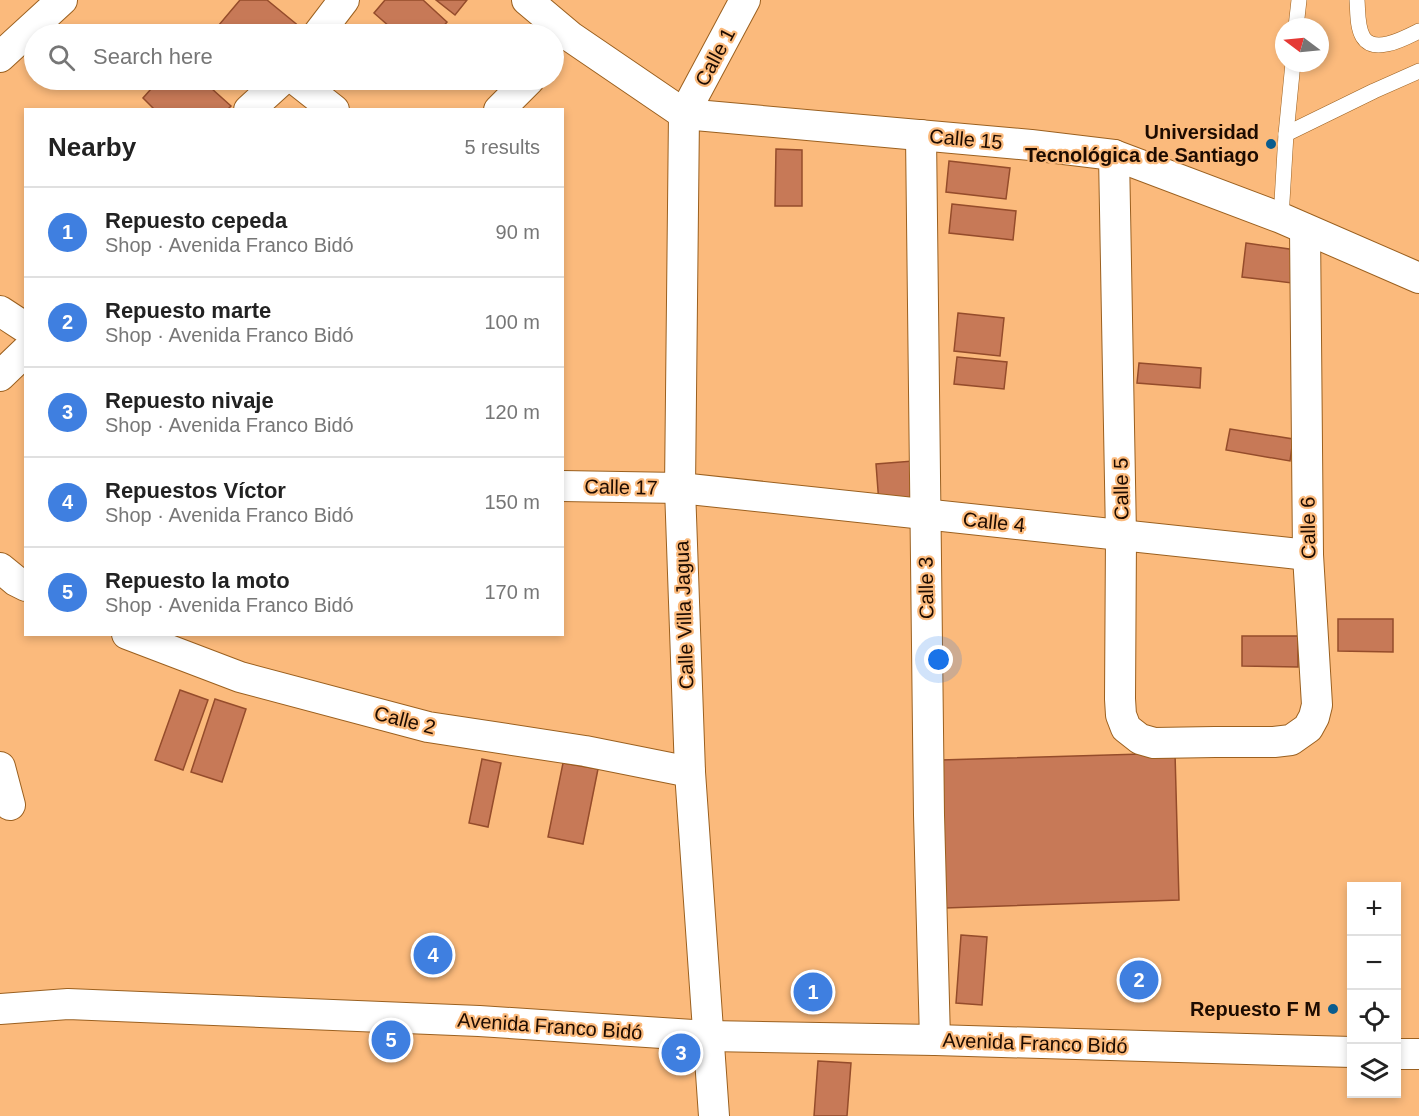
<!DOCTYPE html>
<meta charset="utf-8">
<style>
:root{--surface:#fff;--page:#f2f2f2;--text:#222;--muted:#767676;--line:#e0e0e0;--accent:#111827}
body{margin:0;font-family:Helvetica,sans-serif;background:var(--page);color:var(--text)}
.controls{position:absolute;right:18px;bottom:18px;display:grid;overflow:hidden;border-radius:0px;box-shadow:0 3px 9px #0003}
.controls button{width:54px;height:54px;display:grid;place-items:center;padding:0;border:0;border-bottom:2px solid var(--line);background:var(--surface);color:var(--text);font:30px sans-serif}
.compass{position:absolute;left:1275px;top:18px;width:54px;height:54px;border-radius:50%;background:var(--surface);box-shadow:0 3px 9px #0003;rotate:286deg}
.you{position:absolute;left:939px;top:660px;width:21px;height:21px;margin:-15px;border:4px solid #fff;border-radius:50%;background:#1a73e8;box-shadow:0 0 0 9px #1a73e833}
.badge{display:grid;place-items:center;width:39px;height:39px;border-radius:50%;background:var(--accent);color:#fff;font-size:20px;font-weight:700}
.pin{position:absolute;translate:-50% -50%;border:3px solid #fff;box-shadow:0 2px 6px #0006}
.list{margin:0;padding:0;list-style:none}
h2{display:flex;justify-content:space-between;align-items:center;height:78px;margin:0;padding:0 24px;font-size:26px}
h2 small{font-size:20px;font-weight:400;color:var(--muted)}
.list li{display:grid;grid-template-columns:39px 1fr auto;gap:18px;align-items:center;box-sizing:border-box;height:90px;padding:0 24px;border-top:2px solid var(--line)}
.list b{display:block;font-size:22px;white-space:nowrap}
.list p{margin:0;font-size:20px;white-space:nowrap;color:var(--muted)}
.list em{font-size:20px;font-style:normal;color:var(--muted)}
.icon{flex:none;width:33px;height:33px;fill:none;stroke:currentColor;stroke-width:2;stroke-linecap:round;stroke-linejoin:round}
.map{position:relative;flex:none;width:1419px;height:1116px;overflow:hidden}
.search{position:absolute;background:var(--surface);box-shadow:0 3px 9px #0003;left:24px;top:24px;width:540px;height:66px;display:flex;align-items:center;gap:15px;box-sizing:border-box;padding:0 21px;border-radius:33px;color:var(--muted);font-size:22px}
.panel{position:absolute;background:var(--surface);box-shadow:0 3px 9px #0003;left:24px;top:108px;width:540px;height:528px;border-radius:0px}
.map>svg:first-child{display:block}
</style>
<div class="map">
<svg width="1419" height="1116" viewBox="0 0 1419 1116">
<rect width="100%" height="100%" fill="#fbba7c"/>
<g fill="#c77957" stroke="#954c2b" stroke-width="1.5">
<path d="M240,0h27l33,27 -6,7h-65l-11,-8z"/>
<path d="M385,0h38l24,22 -10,12h-39l-24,-21z"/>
<path d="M436,0h31l-12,15z"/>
<path d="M159,80h43l29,26 -4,4h-72l-12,-12z"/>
<path d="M776,149l26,1v56h-27z"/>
<path d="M949,161l61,7 -4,31 -60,-7z"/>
<path d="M952,204l64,7 -3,29 -64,-7z"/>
<path d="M1246,243l50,7 -4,33 -50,-6z"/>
<path d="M958,313l46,5 -4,38 -46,-5z"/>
<path d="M957,357l50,5 -3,27 -50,-5z"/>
<path d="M1139,363l62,5 -1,20 -63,-5z"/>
<path d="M1230,429l63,10 -3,22 -64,-11z"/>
<path d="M913,461l3,41 -37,2 -3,-40z"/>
<path d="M1338,619h55v33l-55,-1z"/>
<path d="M1242,636h56v31l-56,-1z"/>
<path d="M180,690l28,10 -25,70 -28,-10z"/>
<path d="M215,699l31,10 -24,73 -31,-10z"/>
<path d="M1175,753l4,147 -234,8 -4,-148z"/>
<path d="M482,759l19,4 -13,64 -19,-4z"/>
<path d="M563,763l35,6 -15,75 -35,-7z"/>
<path d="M961,935l26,2 -5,68 -26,-2z"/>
<path d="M818,1061l33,2 -4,53h-33z"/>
</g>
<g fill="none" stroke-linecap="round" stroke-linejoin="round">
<defs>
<g id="lane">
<path d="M1357,0c1,12 0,27 6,37 11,18 42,1 56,-6"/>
<path d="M1296,27l3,-27"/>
<path d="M1286,134l88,-43 45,-20"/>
<path d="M1281,218l5,-84 7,-71"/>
</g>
<g id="street">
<path d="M527,0l44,37 113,77 347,31 83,10 167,63 138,60"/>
<path d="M318,34l26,-34"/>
<path d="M0,57l62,-57"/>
<path d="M296,80l38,30"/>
<path d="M249,110l33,-30"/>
<path d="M499,110l30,-30"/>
<path d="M921,135l8,680 6,225"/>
<path d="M1114,155l7,381 -1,163 1,16 5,13 14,11 14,4 61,-1h59l17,-2 17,-12 6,-11 3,-12 -9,-150 -3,-326"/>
<path d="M0,311l26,17"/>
<path d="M0,376l26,-25"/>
<path d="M562,486l118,2 628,67"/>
<path d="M0,568l16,13 10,5"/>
<path d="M127,634l113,43 188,50 157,24 105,21"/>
<path d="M0,767l10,38"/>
<path d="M0,1009l68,-5 411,17 229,15 227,4 417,12"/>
<path d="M1396,1054h23"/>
<path d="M714,1116l-24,-344 -10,-284 4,-374 61,-114"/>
</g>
</defs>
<use href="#lane" stroke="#9b601f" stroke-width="16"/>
<use href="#street" stroke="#9b601f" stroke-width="32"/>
<use href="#lane" stroke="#fff" stroke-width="15"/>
<use href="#street" stroke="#fff" stroke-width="30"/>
</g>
<g fill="#0a5c8e" stroke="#fbba7c" stroke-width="2">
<circle cx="1271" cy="144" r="6"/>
<circle cx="1333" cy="1009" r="6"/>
</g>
<g text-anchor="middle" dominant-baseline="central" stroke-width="4.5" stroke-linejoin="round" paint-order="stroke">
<g font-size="20" fill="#1d0b00" stroke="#fbba7c">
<text transform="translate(715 57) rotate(-62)">Calle 1</text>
<text transform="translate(966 139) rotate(5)">Calle 15</text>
<text transform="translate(621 487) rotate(1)">Calle 17</text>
<text transform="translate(1121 489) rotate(-91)">Calle 5</text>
<text transform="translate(994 522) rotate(6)">Calle 4</text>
<text transform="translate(1308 528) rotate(-91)">Calle 6</text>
<text transform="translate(926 588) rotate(-91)">Calle 3</text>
<text transform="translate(684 615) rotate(-92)">Calle Villa Jagua</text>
<text transform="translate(405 720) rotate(14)">Calle 2</text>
<text transform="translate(550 1026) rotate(4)">Avenida Franco Bidó</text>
<text transform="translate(1035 1043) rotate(2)">Avenida Franco Bidó</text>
</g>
<g font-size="20" font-weight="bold" fill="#1d0b00" stroke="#fbba7c" text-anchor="end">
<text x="1259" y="132">Universidad<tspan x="1259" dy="23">Tecnológica de Santiago</tspan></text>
<text x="1321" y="1009">Repuesto F M</text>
</g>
</g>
</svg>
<div class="controls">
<button>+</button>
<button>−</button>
<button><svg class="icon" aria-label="locate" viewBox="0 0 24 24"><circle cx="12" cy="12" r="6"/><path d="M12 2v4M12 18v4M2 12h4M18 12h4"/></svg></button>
<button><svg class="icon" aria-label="layers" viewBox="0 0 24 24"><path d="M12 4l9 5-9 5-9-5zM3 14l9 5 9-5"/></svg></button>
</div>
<svg class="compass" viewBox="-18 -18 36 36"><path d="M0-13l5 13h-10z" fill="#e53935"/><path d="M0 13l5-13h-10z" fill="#767676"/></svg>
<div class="you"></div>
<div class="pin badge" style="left:813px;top:992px;background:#3f7fe0">1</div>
<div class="pin badge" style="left:1139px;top:980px;background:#3f7fe0">2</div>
<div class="pin badge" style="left:681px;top:1053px;background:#3f7fe0">3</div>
<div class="pin badge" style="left:433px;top:955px;background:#3f7fe0">4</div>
<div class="pin badge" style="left:391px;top:1040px;background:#3f7fe0">5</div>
<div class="search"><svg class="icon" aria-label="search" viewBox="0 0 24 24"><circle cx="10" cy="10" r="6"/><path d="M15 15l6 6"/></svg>Search here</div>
<section class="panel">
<h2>Nearby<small>5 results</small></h2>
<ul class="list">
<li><span class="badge" style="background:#3f7fe0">1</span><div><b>Repuesto cepeda</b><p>Shop · Avenida Franco Bidó</p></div><em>90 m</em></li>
<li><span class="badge" style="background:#3f7fe0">2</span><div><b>Repuesto marte</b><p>Shop · Avenida Franco Bidó</p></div><em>100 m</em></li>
<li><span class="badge" style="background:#3f7fe0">3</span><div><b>Repuesto nivaje</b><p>Shop · Avenida Franco Bidó</p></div><em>120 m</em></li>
<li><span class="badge" style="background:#3f7fe0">4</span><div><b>Repuestos Víctor</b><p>Shop · Avenida Franco Bidó</p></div><em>150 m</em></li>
<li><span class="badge" style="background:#3f7fe0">5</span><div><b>Repuesto la moto</b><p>Shop · Avenida Franco Bidó</p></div><em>170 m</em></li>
</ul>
</section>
</div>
